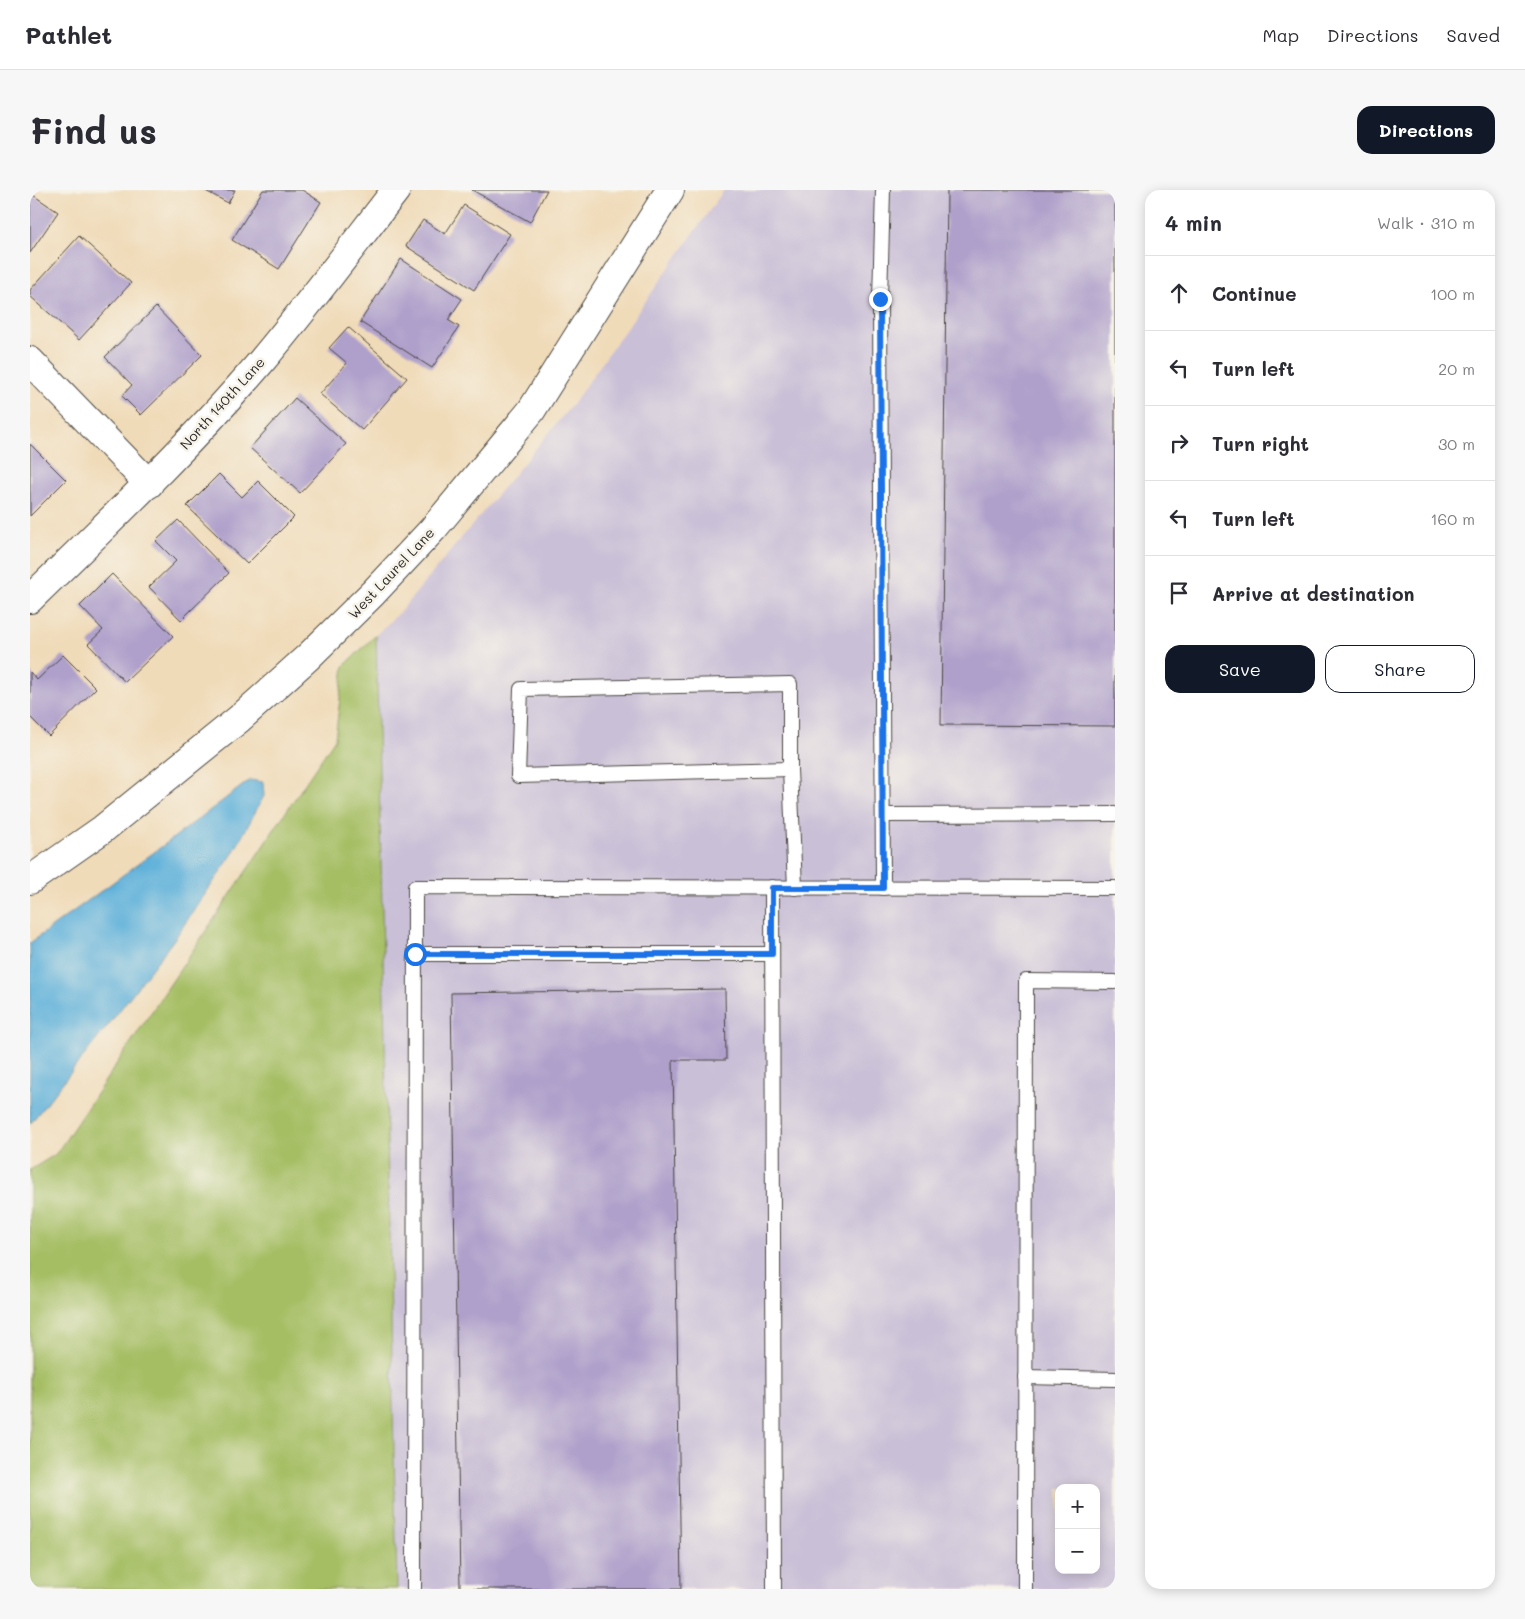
<!DOCTYPE html>
<meta charset="utf-8">
<style>
:root{--surface:#fff;--page:#f7f7f7;--text:#2b2b33;--muted:#7c7c81;--line:#e1e1e2;--accent:#111827}
body{margin:0;font-family:Mali,sans-serif;background:var(--page);color:var(--text)}
.controls{position:absolute;right:15px;bottom:15px;display:grid;overflow:hidden;border-radius:10px;box-shadow:0 2px 12px #0003}
.controls button{width:45px;height:45px;display:grid;place-items:center;padding:0;border:0;border-bottom:1px solid var(--line);background:var(--surface);color:var(--text);font:25px sans-serif}
.stop{position:absolute;width:15px;height:15px;margin:-11px;border:4px solid #1a73e8;border-radius:50%;background:#fff}
.stop.end{background:#1a73e8;border-color:#fff;box-shadow:0 1px 5px #0008}
.list{margin:0;padding:0;list-style:none}
h2{display:flex;justify-content:space-between;align-items:center;height:65px;margin:0;padding:0 20px;font-size:21px}
h2 small{font-size:16px;font-weight:400;color:var(--muted)}
.list li{display:grid;grid-template-columns:32px 1fr auto;gap:15px;align-items:center;box-sizing:border-box;height:75px;padding:0 20px;border-top:1px solid var(--line)}
.list b{display:block;font-size:19px;white-space:nowrap}
.list em{font-size:16px;font-style:normal;color:var(--muted)}
.actions{display:flex;gap:10px;padding:15px 20px}
.actions a{flex:1;padding:11px 0;border:1px solid var(--accent);border-radius:15px;text-align:center;font-size:18px;color:var(--accent)}
.actions .main{background:var(--accent);color:#fff}
.icon{flex:none;width:28px;height:28px;fill:none;stroke:currentColor;stroke-width:2;stroke-linecap:round;stroke-linejoin:round}
.map{position:relative;flex:none;width:1085px;height:1399px;overflow:hidden;border-radius:15px}
header{display:flex;align-items:center;gap:30px;box-sizing:border-box;height:70px;padding:0 25px;background:var(--surface);border-bottom:1px solid var(--line)}
header strong{font-size:24px}
nav{display:flex;gap:28px;margin-inline-start:auto;font-size:18px}
.intro{display:flex;align-items:center;justify-content:space-between;box-sizing:border-box;height:120px;padding:0 30px}
h1{margin:0;font-size:35px}
.button{padding:12px 22px;border-radius:15px;background:var(--accent);color:#fff;font-size:18px;font-weight:700}
main{display:flex;gap:30px;padding:0 30px}
aside{flex:1;background:var(--surface);border-radius:15px;box-shadow:0 2px 12px #0003}
.map>svg:first-child{display:block}
</style>
<header>
<strong>Pathlet</strong>
<nav><a>Map</a><a>Directions</a><a>Saved</a></nav>
</header>
<div class="intro"><h1>Find us</h1><a class="button">Directions</a></div>
<main>
<div class="map">
<svg width="1085" height="1399" viewBox="0 0 1085 1399">
<rect width="100%" height="100%" fill="#f7f3e8"/>
<filter id="ink" filterUnits="userSpaceOnUse"><feTurbulence type="fractalNoise" baseFrequency=".02" numOctaves="2"/><feDisplacementMap in="SourceGraphic" scale="10" xChannelSelector="R" yChannelSelector="G"/><feConvolveMatrix kernelMatrix="1 2 1 2 8 2 1 2 1" color-interpolation-filters="sRGB"/></filter>
<filter id="wash" filterUnits="userSpaceOnUse"><feTurbulence type="fractalNoise" baseFrequency=".0096" numOctaves="4" result="noise"/><feDisplacementMap in="SourceGraphic" scale="20" xChannelSelector="R" yChannelSelector="G"/><feGaussianBlur stdDeviation="1.12" result="paint"/><feColorMatrix in="noise" values="0 0 0 0 0 0 0 0 0 0 0 0 0 0 0 0 0 1.4 0 .05"/><feComposite in="paint" operator="in"/></filter>
<g filter="url(#wash)">
<rect width="100%" height="100%" fill="#f0dbb9"/>
<path fill="#c9bfd7" fill-rule="evenodd" d="M694,0h391v1399h-718l-21,-954 24,-23 175,-211zM1029,1298h37v82h-37z"/>
<path fill="#a5be63" stroke="#687447" d="M346,445l21,954h-367v-419l26,-16 279,-415 9,-73z"/>
<path fill="#5fb1da" stroke="#456e82" d="M220,590l13,2 1,14 -32,59 -57,83 -62,81 -83,105v-181l138,-101z"/>
<g id="blocks">
<g fill="#afa0cb">
<path d="M174,0h31l-7,13z"/>
<path d="M233,0h39l19,12 -42,67 -47,-29z"/>
<path d="M442,0h75l-17,32z"/>
<path d="M917,0h168v536l-174,-1z"/>
<path d="M0,3l28,19 -28,41z"/>
<path d="M434,15l46,29 -36,56 -68,-44 17,-26 22,14z"/>
<path d="M49,46l52,47 -52,57 -49,-44v-6z"/>
<path d="M371,69l61,40 -14,21 11,7 -27,41 -72,-46z"/>
<path d="M126,117l46,48 -61,60 -19,-19 10,-11 -27,-28z"/>
<path d="M318,137l59,51 -45,52 -42,-36 27,-31 -18,-15z"/>
<path d="M265,208l51,46 -46,49 -50,-45z"/>
<path d="M0,254l36,36 -36,36z"/>
<path d="M189,284l23,23 16,-16 36,36 -47,47 -60,-58z"/>
<path d="M148,330l51,53 -48,47 -32,-33 27,-26 -20,-20z"/>
<path d="M82,384l61,62 -48,46 -37,-38 15,-14 -23,-24z"/>
<path d="M33,465l33,33 -47,48 -19,-19v-45l7,8z"/>
<path d="M695,799l1,71h-53l8,529h-221l-9,-596z"/>
</g>
</g>
</g>
<g filter="url(#ink)">
<use href="#blocks" fill-opacity="0" stroke="#494540" stroke-width="1"/>
<g fill="none" stroke-linecap="round" stroke-linejoin="round">
<defs>
<g id="service">
<path d="M760,579l-272,7 3,-87 269,-5v85l5,119"/>
<path d="M853,625l232,-1"/>
<path d="M742,697l2,702"/>
<path d="M853,698l-3,-589 3,-109"/>
<path d="M385,764h357"/>
<path d="M995,1187l90,2"/>
<path d="M384,1399l1,-702 700,1"/>
<path d="M995,1399l1,-608 89,1"/>
</g>
<g id="minor">
<path d="M0,171l119,123"/>
<path d="M0,409c79,-77 159,-153 230,-236 47,-56 91,-115 136,-173"/>
<path d="M0,690l73,-51 136,-110 69,-62 65,-64 60,-64 98,-118 139,-221"/>
</g>
</defs>
<use href="#service" stroke="#494540" stroke-width="16"/>
<use href="#minor" stroke="#494540" stroke-width="30"/>
<use href="#service" stroke="#fff" stroke-width="14"/>
<use href="#minor" stroke="#fff" stroke-width="28"/>
</g>
</g>
<g fill="none" stroke-linecap="round" stroke-linejoin="round" filter="url(#ink)">
<path stroke="#1a73e8" stroke-width="6" d="M385,764h357v-66h111l-3,-589"/>
</g>
<g text-anchor="middle" dominant-baseline="central" stroke-width="5" stroke-linejoin="round" paint-order="stroke">
<g font-size="14" fill="#2b2b2b" stroke="#f7f3e8">
<text transform="translate(192 213) rotate(-48)">North 140th Lane</text>
<text transform="translate(361 383) rotate(-47)">West Laurel Lane</text>
</g>
</g>
</svg>
<div class="controls">
<button>+</button>
<button>−</button>
</div>
<div class="stop" style="left:385px;top:764px"></div>
<div class="stop end" style="left:850px;top:109px"></div>
</div>
<aside>
<h2>4 min<small>Walk · 310 m</small></h2>
<ul class="list">
<li><svg class="icon" aria-label="ahead" viewBox="0 0 24 24"><path d="M12 20V5M6 11l6-6 6 6"/></svg><div><b>Continue</b></div><em>100 m</em></li>
<li><svg class="icon" aria-label="left" viewBox="0 0 24 24"><path d="M17 20v-9H6M10 6l-5 5 5 5"/></svg><div><b>Turn left</b></div><em>20 m</em></li>
<li><svg class="icon" aria-label="right" viewBox="0 0 24 24"><path d="M7 20v-9h11M14 6l5 5-5 5"/></svg><div><b>Turn right</b></div><em>30 m</em></li>
<li><svg class="icon" aria-label="left" viewBox="0 0 24 24"><path d="M17 20v-9H6M10 6l-5 5 5 5"/></svg><div><b>Turn left</b></div><em>160 m</em></li>
<li><svg class="icon" aria-label="arrive" viewBox="0 0 24 24"><path d="M6 21V4h12l-3 4 3 4H6"/></svg><div><b>Arrive at destination</b></div></li>
</ul>
<div class="actions"><a class="main">Save</a><a>Share</a></div>
</aside>
</main>
